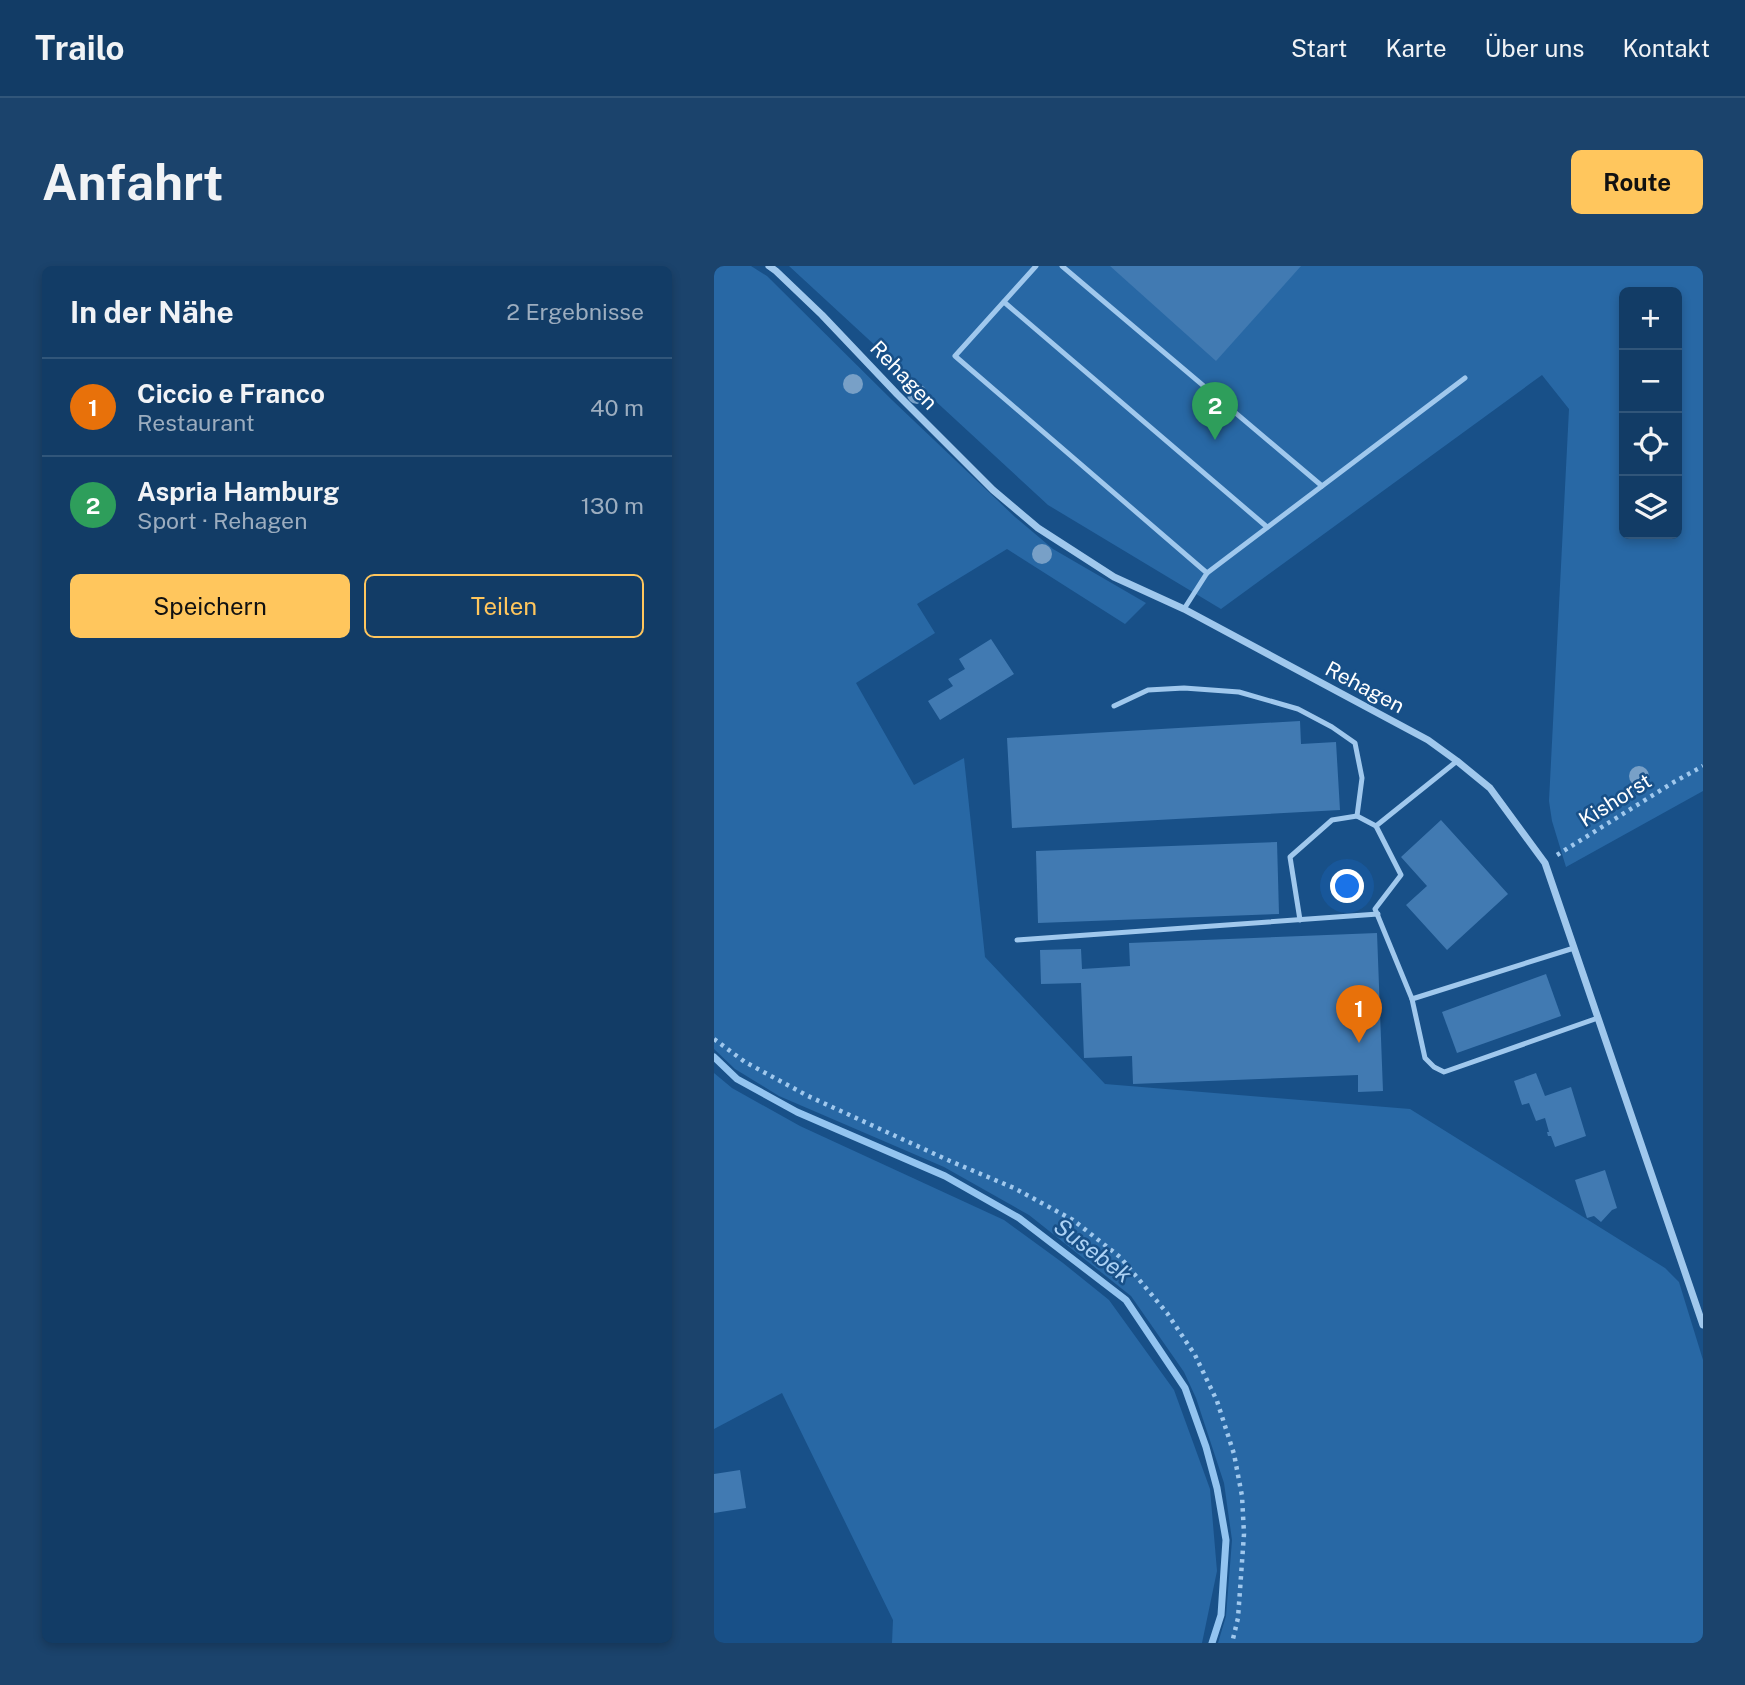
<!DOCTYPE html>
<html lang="de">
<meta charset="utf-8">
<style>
:root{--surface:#123c66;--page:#1b436c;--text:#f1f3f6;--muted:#9cadbf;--line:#31567a;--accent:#ffc65d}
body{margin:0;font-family:"Public Sans",sans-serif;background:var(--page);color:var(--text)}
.controls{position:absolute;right:21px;top:21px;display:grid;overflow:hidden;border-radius:10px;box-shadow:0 4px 10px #0003}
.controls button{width:63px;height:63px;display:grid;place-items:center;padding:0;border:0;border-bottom:2px solid var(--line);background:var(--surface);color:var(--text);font:35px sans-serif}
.you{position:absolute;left:634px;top:621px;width:24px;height:24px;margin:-18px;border:5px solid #fff;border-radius:50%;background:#1a73e8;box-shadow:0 0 0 10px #1a73e833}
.badge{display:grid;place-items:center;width:46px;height:46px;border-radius:50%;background:var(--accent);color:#fff;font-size:23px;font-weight:700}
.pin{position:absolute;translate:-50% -58px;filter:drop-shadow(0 2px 4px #0008)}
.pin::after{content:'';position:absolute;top:37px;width:24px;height:21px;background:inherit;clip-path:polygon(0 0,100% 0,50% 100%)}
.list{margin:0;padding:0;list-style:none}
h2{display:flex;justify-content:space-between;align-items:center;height:91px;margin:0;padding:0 28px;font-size:30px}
h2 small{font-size:23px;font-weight:400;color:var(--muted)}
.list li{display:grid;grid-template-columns:46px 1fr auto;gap:21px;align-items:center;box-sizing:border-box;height:98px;padding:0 28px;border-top:2px solid var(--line)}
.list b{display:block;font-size:26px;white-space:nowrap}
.list p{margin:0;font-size:23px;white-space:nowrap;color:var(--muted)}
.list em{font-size:23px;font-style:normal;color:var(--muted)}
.actions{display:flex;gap:14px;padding:21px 28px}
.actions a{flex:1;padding:16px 0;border:2px solid var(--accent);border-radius:10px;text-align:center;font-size:24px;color:var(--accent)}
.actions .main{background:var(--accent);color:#111}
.icon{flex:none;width:38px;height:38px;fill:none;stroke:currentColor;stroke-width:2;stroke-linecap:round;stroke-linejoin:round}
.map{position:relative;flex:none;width:989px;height:1377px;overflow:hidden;border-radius:10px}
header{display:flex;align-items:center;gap:42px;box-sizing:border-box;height:98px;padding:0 35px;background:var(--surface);border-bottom:2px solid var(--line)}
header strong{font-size:33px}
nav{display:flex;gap:38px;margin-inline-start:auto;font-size:24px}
.intro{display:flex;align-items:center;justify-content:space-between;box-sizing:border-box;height:168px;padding:0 42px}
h1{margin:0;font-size:49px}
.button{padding:18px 32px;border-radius:10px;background:var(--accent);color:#111;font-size:24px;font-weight:700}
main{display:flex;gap:42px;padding:0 42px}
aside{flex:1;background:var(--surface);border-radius:10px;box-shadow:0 4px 10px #0003}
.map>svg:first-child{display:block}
</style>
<header>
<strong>Trailo</strong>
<nav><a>Start</a><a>Karte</a><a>Über uns</a><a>Kontakt</a></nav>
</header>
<div class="intro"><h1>Anfahrt</h1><a class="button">Route</a></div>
<main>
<aside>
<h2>In der Nähe<small>2 Ergebnisse</small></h2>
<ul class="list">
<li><span class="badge" style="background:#e8710a">1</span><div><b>Ciccio e Franco</b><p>Restaurant</p></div><em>40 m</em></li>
<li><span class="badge" style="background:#2e9e5b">2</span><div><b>Aspria Hamburg</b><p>Sport · Rehagen</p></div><em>130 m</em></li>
</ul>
<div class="actions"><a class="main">Speichern</a><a>Teilen</a></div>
</aside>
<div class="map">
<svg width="989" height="1377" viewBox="0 0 989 1377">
<rect width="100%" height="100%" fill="#185088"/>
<g fill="#2868a5" fill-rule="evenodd">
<path d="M0,0h37l16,10 125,124 123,117 38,32 93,54 -21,21 -118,-75 -90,55 18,29 -79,50 58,102 50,-27 21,199 120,127 305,25 255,159 14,14 24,78v283h-485l8,-27 6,-76 -8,-57 -28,-85 -12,-26 -53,-76 -102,-81 -85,-48 -165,-71 -44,-27 -21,-20z"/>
<path d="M75,0h914v525l-137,76 -14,-46 -3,-20 20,-392 -27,-34 -321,234 -173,-104zM910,26h53v242h-53z"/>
<path d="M0,807l18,15 68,38 204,94 59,43 46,37 65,90 36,99 7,82 -15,72h-310l1,-23 -111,-227 -68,36z"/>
</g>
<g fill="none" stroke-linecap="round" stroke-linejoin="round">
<path stroke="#93c4f0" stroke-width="7" d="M0,791l23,22 60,33 148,64 74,42 107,82 59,88 21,59 11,41 9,52 -5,75 -9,28"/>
</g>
<g fill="#417ab2">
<path d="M396,0h191l-85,95z"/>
<path d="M277,373l23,35 -74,46 -12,-19 25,-15 -5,-7 17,-10 -6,-10z"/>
<path d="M586,455l1,23 35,-2 4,68 -328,18 -5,-90z"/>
<path d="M727,554l67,74 -61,56 -41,-45 21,-19 -26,-29z"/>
<path d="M563,576l2,72 -241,9 -2,-72z"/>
<path d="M663,667l6,158 -25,1v-17l-225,9 -1,-28 -48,2 -3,-75 -40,1 -1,-34 41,-1 1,20 48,-3 -1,-23z"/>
<path d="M832,708l15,42 -104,37 -15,-41z"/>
<path d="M822,807l9,23 26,-9 15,49 -31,11 -4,-11h-3l-1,-4h2l-4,-14 -9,3 -7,-18 -7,2 -8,-24z"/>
<path d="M891,904l12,38 -5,2 -11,12 -7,-6 -7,2 -12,-38z"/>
<path d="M26,1204l6,38 -32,5v-39z"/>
</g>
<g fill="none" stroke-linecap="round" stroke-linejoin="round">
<g stroke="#a0c8ed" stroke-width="4.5" stroke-dasharray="3.5 5" stroke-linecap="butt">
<path d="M843,589l117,-73 29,-16"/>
<path d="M0,773l31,23 63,34 142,65 64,27 59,32 47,37 47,56 28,42 22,46 17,53 8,42 2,38 -6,84 -6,25"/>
</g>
<g stroke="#a0c8ed" stroke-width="5">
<path d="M322,0l-81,90 252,217"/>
<path d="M348,0l260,220"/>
<path d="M290,36l263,225"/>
<path d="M470,343l23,-36 258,-195"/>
<path d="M400,440l34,-16 36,-2 55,4 59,17 34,18 23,16 7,35 -5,38"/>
<path d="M743,495l-81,65 25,49 -26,34 37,90 162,-51"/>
<path d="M586,654l-10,-63 42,-37 25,-4 19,10"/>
<path d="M303,674l361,-26"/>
<path d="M698,733l13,59 9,9 10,5 154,-54"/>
</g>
<path stroke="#a0c8ed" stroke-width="7" d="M55,0l7,5 46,44 75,79 96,96 45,38 76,49 70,32 244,131 29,21 33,27 55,75 158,462"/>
</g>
<g fill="#78a0c7">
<circle cx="139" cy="118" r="10"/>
<circle cx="203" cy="128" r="10"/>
<circle cx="328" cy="288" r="10"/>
<circle cx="925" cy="510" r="10"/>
</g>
<g text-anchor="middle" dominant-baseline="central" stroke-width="5" stroke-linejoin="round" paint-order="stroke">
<g font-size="21" fill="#fff" stroke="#185088">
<text transform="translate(190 109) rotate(46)">Rehagen</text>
<text transform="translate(651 421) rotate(28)">Rehagen</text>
<text transform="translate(901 534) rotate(-32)">Kishorst</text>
</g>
<g font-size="23" font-style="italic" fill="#acd2f5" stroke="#185088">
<text transform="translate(379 984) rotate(37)">Susebek</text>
</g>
</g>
</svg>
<div class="controls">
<button>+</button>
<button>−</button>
<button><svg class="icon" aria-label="locate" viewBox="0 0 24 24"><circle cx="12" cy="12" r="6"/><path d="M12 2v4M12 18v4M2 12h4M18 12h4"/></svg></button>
<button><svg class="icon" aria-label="layers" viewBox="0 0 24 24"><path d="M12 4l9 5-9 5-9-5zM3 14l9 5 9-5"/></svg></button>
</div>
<div class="you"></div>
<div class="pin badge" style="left:645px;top:777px;background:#e8710a">1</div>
<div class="pin badge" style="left:501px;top:174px;background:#2e9e5b">2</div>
</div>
</main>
